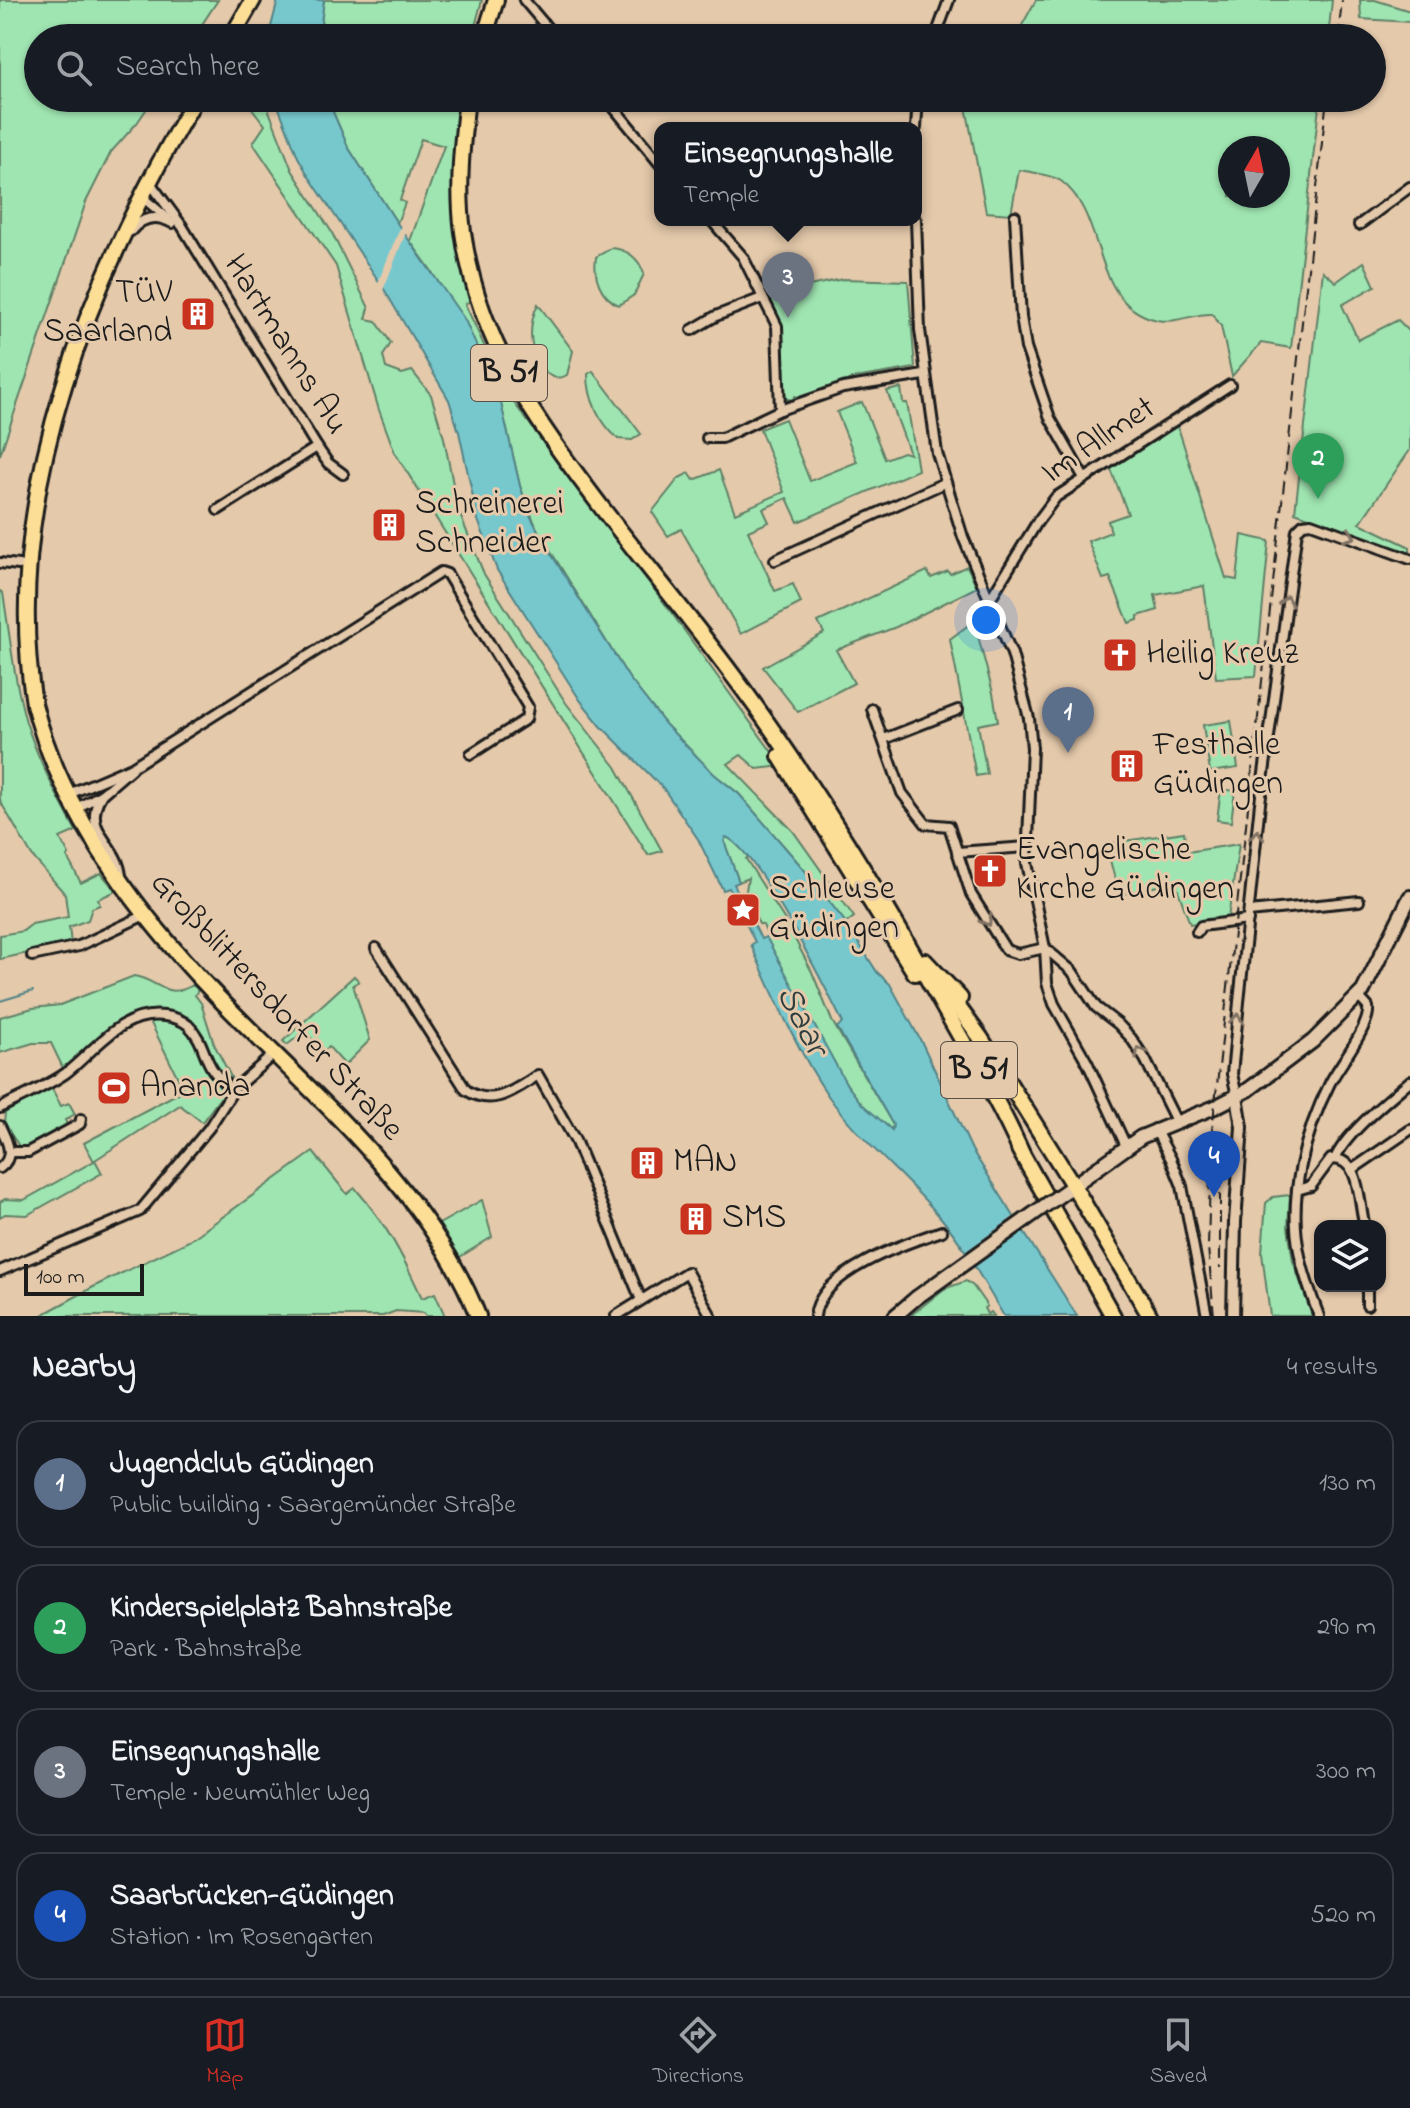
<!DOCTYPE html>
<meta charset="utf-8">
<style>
:root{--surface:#171b24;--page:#20242c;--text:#f1f3f6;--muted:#9ea1a6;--line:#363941;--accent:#d93025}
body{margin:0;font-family:"Indie Flower",sans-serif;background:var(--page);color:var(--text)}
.controls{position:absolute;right:24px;bottom:24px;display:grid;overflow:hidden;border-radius:16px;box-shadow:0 2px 6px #0004}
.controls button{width:72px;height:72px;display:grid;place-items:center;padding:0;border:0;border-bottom:2px solid var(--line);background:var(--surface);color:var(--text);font:40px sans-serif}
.compass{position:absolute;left:1218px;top:136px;width:72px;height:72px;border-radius:50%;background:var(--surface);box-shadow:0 2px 6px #0004;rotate:9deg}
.scale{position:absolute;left:24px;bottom:20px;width:120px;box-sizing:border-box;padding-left:8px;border:4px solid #1c1c1c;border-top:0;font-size:22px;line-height:28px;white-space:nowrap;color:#1c1c1c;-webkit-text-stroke:6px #e4c9ab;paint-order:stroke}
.you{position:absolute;left:986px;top:620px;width:28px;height:28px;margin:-20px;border:6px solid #fff;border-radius:50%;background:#1a73e8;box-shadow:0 0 0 12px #1a73e833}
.badge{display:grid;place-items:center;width:52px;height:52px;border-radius:50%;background:var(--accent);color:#fff;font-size:26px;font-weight:700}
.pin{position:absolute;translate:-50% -66px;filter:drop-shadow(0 2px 4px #0008)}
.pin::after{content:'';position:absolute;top:42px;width:28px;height:24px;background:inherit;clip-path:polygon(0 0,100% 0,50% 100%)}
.popup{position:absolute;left:654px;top:122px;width:268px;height:104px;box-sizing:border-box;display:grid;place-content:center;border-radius:16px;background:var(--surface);filter:drop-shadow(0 2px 6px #0005);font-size:26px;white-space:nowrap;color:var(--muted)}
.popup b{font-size:30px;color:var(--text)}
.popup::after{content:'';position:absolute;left:50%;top:100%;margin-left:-16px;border:16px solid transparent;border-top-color:var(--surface)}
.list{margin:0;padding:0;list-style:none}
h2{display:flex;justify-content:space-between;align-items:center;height:104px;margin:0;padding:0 32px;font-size:34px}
h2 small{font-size:26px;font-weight:400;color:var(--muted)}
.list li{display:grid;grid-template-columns:52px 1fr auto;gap:24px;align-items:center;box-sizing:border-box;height:128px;margin:0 16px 16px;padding:0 16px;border:2px solid var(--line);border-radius:24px}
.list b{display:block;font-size:30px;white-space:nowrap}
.list p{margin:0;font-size:26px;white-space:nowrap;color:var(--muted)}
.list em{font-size:26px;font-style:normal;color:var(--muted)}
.icon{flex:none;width:44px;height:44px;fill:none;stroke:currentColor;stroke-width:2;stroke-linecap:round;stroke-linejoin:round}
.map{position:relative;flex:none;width:1410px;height:1316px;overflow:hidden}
.search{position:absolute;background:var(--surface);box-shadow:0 2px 6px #0004;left:24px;right:24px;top:24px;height:88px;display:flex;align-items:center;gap:20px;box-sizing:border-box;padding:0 28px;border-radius:44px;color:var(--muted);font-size:30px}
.sheet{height:680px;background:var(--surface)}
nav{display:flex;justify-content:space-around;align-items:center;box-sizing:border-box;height:112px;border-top:2px solid var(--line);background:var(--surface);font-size:22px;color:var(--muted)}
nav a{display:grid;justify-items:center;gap:4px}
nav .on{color:var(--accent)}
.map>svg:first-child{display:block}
</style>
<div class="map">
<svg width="1410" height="1316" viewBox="0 0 1410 1316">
<rect width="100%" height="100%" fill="#e4c9ab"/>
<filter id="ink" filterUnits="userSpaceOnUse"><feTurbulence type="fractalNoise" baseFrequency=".0125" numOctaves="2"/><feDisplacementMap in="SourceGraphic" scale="16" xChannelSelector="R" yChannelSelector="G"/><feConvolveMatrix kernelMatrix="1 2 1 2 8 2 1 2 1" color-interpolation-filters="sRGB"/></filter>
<g filter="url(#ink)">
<g fill="#9fe5b1" stroke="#5e8066" stroke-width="2" fill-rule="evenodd">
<path d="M0,0h218l-25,38h-155v60h116l-17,25 -26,29 -25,50 -86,253z"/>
<path d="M324,0h158l-10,38h-153z"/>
<path d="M1036,0h296l-4,38h-313z"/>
<path d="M1360,0h15l35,11v11l-49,-3z"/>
<path d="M244,98h20l28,72 39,61 38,77 -3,11 10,2 15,22 -8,13 3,12 16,6 10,-3 19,24 13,43 14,72 26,64 82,129 50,64 46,84 -14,4 -253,-402 -16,-43 -43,-144 -83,-123 12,-18z"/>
<path d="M327,98h134c-14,69 -6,135 9,203l-5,3 43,94 6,5 154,205 114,158 -25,3 -16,-14 -13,9 65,67 61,86 -8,6 -45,-57 -62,-72 -25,-20 -48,-49 -37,-47 -92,-149 -17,-43 -20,-87 -69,-129 -21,-29 34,-95 -23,-7 -21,61 5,3 -8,20 -49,-76z"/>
<path d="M971,98h349l-29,250 -30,-5 -29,33 -11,-50 -9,-12c-18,-1 -36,10 -55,6 -67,-15 -49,-104 -96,-139 -11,-7 -30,-9 -42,-11l-8,44 -25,-2 -21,-111zM1230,148h48v48h-48z"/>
<path d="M612,248c17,2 27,10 32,26l-10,21 -15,10c-19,-8 -26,-30 -23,-48z"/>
<path d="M1364,262l11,24 -33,19 16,35 40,-20 12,12v118l-50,73 50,24v7l-115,-42 28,-241 13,11z"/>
<path d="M843,279l65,2 7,87 -60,10 -54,19 -6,-1 -2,4 -6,-1 -5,-9 -1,-62 -16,-33z"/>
<path d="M538,304l35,47 -6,24c-21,13 -36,-22 -36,-40 0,-11 2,-21 7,-31z"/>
<path d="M593,371l48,63 -9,6 -14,-1c-19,-18 -30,-38 -30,-65z"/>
<path d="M901,388l2,15h4l11,67 -120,52 -11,-24 -24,11 6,13 -21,9 27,60 18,-7 8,19 -60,31 -60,-105 -13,7 -16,-24 27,-34 10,-5 5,7 25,-10 16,43 49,-21 -24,-63 25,-10 25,62 47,-19 -20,-50 25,-10 23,57 18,-7 7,2 -23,-63z"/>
<path d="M1177,424l49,154 11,2 5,-45 27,6 -13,135 -40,2 -12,-92 -49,9 3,15 -20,6v4l-9,3 -19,-46 -7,2 -15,-38 23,-9 -3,-11 20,-7 -18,-47z"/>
<path d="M967,566l10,21 -81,40 -60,23 18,33 -56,29 -35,-45 61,-34 -6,-11 109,-51 4,7 17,-7 2,3z"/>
<path d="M0,591l3,2c7,43 11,87 23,129 12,38 31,74 50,109l-16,7 9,17 -2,2 14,26 20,-10 15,18 -18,8 2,6 -8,3 -4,12 -19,7 2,17 -71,15v-24l23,-4 9,-7 36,-7 -3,-23 -33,-38 -32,-55z"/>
<path d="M974,621l19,72 5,28 -20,4 9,49 -11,2 -26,-137z"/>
<path d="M1231,721l7,47 -28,4 -7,-47z"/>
<path d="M1221,789l14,2 -4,31 -14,-2z"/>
<path d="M1184,832l3,20 52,-8 -11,74 -38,6 -15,-42 -56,13 -13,-51z"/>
<path d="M726,837l5,2 18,17 -3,3 40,63 26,50 20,49 61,104 -1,5c-48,-25 -100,-143 -126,-193l2,-1 -5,-11 -4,-1 -14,-27 3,-19 -9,4 -15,-41z"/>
<path d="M134,976c23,3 31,25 59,9l5,5 -3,5 6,8 13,41 18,35 -6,-1 -7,-6 -7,6 14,17 -1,5 -5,-2 -18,24 -22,-17 -85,55 7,13 -75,42 -22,-1 -5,3v-15l5,-3 19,1 70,-39 -10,-18 100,-53 -39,-79 -38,18 -44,39 -12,-25h-18l-33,10v-36l33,-9 27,-3z"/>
<path d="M354,976l5,5 -6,4 17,55 -25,25 -16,-18 -6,4 -18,-20 -18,14 -4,-4z"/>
<path d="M51,1087l10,19 8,-3 6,11 -10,6 2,5 -40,21h-8l-15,-22 1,-11z"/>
<path d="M313,1152l34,42 8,-6c32,37 47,66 67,110l13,-5 10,23h-19l-2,-3 -28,-2 -13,5h-343l59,-32 90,-43z"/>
<path d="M1290,1195l-2,32 5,34 19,55h-42l-8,-63 4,-50 7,-6z"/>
<path d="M482,1200l10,37 -32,20 -21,-33z"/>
<path d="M966,1281l7,5 14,20 -3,2 3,6 4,-2 3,4h-84l34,-27z"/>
</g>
<g fill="#77c8cd" stroke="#538386" stroke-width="2" fill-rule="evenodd">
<path d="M278,0h46l-5,38h-51z"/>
<path d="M275,98h52l21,49 49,76 68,97 35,79 20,87 11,31 14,27 84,134 37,47 48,49 25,20 62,72 45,57 31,49 13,12 33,61 49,105 105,166h-73c-20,-32 -38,-69 -63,-98 -35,-42 -80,-76 -112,-121 -32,-47 -55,-101 -78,-152l4,-3 -26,-54 -6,2 -25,-51 -35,-51 -62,-62 -21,-26 -83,-130 -19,-50 -19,-88 -10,-32 -65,-111 -76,-114 -10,-18zM726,837c30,11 100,152 117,186l-6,4 56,98 -1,5 -30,-26 -15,-19 -81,-148 -5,2 -27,-55 5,-2 -15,-41z"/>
</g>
<g fill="#e4c9ab">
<path d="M402,223l5,7 -25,63 -5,-8z"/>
<path d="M1019,1213l9,14 -58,42 -9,-14z"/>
</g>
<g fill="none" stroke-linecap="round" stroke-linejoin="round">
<path stroke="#538386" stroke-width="2" d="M0,1001l33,-10"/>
<defs>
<g id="minor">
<path d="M524,0l32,38"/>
<path d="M935,38l14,-38"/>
<path d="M606,98l54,66"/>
<path d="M916,128l2,-30"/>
<path d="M148,180l34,46 135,221 11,16 15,11"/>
<path d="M141,196l26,22"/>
<path d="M1015,216l6,101 5,31 24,70 34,60"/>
<path d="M711,220l32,37 34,69 3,84"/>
<path d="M916,220l4,110 17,123 26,84 49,117 17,64 3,30 -5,115 18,85 2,35 7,21 33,58 39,84"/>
<path d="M1359,225l51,-38"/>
<path d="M131,231c11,-14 25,-17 41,-8"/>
<path d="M692,330l24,-14 46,-18"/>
<path d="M707,438h15l58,-28 63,-22 81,-13"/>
<path d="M218,510l99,-63"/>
<path d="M775,560l169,-77"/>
<path d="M0,563l19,2"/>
<path d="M990,599l48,-78 18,-24 174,-112"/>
<path d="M872,709l30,84 24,31 23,2 22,68 35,56 12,4 27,-6"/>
<path d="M884,739l74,-29"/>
<path d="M69,794l63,-27 309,-195 6,2 81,133 -2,12 -55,35"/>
<path d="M102,794c-23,37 16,48 19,82"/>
<path d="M77,808l25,-14 29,-25"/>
<path d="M957,852l70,-5"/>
<path d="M1249,912l110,-11"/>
<path d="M1197,932l4,-6 47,-6"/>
<path d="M376,948l90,142c27,18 48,0 72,-15l37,65 66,160"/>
<path d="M1045,948l27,23 24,36 22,17 13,14 14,21 31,62"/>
<path d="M32,956l47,-10 66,-31"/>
<path d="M1237,1096l-5,-22 7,-72 21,-199 37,-273 6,-6 8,-1 99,36"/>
<path d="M0,1108c21,-11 46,-21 66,-35 30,-23 55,-63 99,-57 8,1 17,4 23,9 22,21 11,43 46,64"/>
<path d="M0,1126c7,15 16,30 0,42"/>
<path d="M1155,1129l16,30 11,27 25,130"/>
<path d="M9,1152h19l52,-28 1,-5"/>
<path d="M1335,1159c10,-25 54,-60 75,-78"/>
<path d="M1353,1169l57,-39"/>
<path d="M1297,1190l14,-4 20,-27c31,-2 27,46 34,67"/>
<path d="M0,1271l140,-60 69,-83 25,-39 40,-35"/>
<path d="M1367,1286v19"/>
<path d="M616,1316l71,-44 24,44"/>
<path d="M815,1316c4,-44 91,-73 127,-85"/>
<path d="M1319,1316c-8,-21 -16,-43 -20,-65 -11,-55 6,-119 31,-168 9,-18 41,-57 38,-76l-9,-10"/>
</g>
<path id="tertiary" d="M1233,1316l2,-94 7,-95 -5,-31"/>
<g id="secondary">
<path d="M1060,1195l81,-58 74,-30 33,-17 65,-49 50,-50 47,-94"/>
<path d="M895,1316l21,-18"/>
</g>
<g id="primary">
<path d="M231,38l22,-38"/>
<path d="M484,38l12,-38"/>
<path d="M196,98c-104,176 -196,396 -162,606 27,107 102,207 177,286 96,101 214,193 267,326"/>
<path d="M467,98c-5,45 -10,90 -4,134 15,111 74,190 139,276 51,66 105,130 154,199 69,96 130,197 188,301 27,48 56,96 78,146"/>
<path d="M780,756l135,217"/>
<path d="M925,961l35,37"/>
<path d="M933,988l15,8 8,8 24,33 93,148 77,131"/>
<path d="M1019,1149l94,167"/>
</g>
</defs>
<use href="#minor" stroke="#1c1c1c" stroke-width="14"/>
<use href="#tertiary" stroke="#1c1c1c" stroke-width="16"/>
<use href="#secondary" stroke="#1c1c1c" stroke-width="18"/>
<use href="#primary" stroke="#1c1c1c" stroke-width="20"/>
<use href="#minor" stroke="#e4c9ab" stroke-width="8"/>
<use href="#tertiary" stroke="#e4c9ab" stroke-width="10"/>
<use href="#secondary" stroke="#e4c9ab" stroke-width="12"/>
<use href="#primary" stroke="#fcde96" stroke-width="14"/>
<g stroke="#1c1c1c" stroke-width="2" stroke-dasharray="12 6" stroke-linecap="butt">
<path d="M1338,38l4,-38"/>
<path d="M1220,1176v92"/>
<path d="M1214,1316l-6,-69 3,-108 116,-1041"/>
</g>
<defs>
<path id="secondary-bridge" d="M916,1298l144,-103"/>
</defs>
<use href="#secondary-bridge" stroke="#1c1c1c" stroke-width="18" stroke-linecap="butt"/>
<use href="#secondary-bridge" stroke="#e4c9ab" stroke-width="12"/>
</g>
<defs><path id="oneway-chevron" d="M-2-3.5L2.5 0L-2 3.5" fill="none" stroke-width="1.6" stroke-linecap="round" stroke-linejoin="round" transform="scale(2)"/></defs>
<g stroke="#807264">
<use href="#oneway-chevron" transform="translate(1350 536) rotate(20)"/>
<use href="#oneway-chevron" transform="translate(1286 601) rotate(-82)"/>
<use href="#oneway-chevron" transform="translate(1257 835) rotate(-84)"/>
<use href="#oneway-chevron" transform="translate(987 921) rotate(59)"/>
<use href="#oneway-chevron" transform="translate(1237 1019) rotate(-84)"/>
<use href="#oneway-chevron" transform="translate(1140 1052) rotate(-121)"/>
</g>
</g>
<defs>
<symbol id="building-square" viewBox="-11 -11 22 22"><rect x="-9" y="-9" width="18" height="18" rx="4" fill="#c8321e" stroke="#e4c9ab"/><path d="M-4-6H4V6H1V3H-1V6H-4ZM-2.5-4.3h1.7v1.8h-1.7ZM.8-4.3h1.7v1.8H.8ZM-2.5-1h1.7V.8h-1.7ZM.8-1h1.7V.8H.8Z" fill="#fff"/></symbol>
<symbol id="church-square" viewBox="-11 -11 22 22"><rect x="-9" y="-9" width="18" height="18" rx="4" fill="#c8321e" stroke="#e4c9ab"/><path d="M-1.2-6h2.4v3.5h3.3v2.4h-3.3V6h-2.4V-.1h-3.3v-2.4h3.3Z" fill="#fff"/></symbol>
<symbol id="sight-square" viewBox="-11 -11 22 22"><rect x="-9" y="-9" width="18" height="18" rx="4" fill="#c8321e" stroke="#e4c9ab"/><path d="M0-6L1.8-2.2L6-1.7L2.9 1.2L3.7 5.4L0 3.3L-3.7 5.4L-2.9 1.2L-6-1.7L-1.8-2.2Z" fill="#fff"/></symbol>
<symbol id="stadium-square" viewBox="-11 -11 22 22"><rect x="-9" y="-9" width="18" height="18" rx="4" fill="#c8321e" stroke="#e4c9ab"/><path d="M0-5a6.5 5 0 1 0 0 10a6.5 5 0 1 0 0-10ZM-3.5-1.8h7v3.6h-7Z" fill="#fff"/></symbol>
</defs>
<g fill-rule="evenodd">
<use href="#building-square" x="178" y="294" width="40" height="40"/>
<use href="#building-square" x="369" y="505" width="40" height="40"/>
<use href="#church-square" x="1100" y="635" width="40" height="40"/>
<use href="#building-square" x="1107" y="746" width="40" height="40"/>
<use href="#church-square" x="970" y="851" width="40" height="40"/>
<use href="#sight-square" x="723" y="890" width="40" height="40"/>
<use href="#stadium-square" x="94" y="1068" width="40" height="40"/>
<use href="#building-square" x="627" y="1143" width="40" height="40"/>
<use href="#building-square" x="676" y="1199" width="40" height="40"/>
</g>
<g text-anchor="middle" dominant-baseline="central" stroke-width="6" stroke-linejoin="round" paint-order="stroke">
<g fill="#e4c9ab" stroke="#585047" stroke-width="2">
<rect x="471" y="345" width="76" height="56" rx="6"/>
<rect x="941" y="1042" width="76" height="56" rx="6"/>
</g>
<g font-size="32" font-weight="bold" fill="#1c1c1c">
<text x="509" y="373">B 51</text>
<text x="979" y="1070">B 51</text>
</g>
<g font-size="34" fill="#1c1c1c" stroke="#e4c9ab" text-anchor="start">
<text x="172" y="294" text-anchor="end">TÜV<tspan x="172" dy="39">Saarland</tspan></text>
<text x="415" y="505">Schreinerei<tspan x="415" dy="39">Schneider</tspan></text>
<text x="1146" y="655">Heilig Kreuz</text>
<text x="1153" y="746">Festhalle<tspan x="1153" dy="39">Güdingen</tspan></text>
<text x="1016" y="851">Evangelische<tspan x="1016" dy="39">Kirche Güdingen</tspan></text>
<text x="769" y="890">Schleuse<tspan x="769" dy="39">Güdingen</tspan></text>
<text x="140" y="1088">Ananda</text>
<text x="673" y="1163">MAN</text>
<text x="722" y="1219">SMS</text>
</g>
<g font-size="34" fill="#1c1c1c" stroke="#e4c9ab">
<text transform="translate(285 345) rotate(58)">Hartmanns Au</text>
<text transform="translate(1099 441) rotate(-34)">Im Allmet</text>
<text transform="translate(276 1007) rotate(47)">Großblittersdorfer Straße</text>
</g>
<g font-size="36" font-style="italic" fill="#2e3e3f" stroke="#e4c9ab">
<text transform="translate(801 1021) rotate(63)">Saar</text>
</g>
</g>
</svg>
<div class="controls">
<button><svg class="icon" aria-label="layers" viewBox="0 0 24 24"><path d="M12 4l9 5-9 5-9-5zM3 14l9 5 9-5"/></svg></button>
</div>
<svg class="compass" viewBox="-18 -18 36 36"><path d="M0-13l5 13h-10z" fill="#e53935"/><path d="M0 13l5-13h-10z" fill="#9ea1a6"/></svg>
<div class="scale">100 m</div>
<div class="you"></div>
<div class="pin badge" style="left:1068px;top:753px;background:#5c6f8a">1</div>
<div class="pin badge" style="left:1318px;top:499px;background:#2e9e5b">2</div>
<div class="pin badge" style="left:788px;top:318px;background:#6b7280">3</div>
<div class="popup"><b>Einsegnungshalle</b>Temple</div>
<div class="pin badge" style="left:1214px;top:1197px;background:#1a4fb4">4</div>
<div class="search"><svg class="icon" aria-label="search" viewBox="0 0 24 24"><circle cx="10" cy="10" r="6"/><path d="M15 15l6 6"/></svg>Search here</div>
</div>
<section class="sheet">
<h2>Nearby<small>4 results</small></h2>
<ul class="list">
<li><span class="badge" style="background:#5c6f8a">1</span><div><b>Jugendclub Güdingen</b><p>Public building · Saargemünder Straße</p></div><em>130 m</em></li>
<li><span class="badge" style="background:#2e9e5b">2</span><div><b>Kinderspielplatz Bahnstraße</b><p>Park · Bahnstraße</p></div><em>290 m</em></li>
<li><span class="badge" style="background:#6b7280">3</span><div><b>Einsegnungshalle</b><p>Temple · Neumühler Weg</p></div><em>300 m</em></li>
<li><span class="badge" style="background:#1a4fb4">4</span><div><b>Saarbrücken-Güdingen</b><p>Station · Im Rosengarten</p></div><em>520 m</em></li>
</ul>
</section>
<nav>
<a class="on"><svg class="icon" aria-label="map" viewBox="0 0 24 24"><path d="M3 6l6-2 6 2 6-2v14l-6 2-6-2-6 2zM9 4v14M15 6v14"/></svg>Map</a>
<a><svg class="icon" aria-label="directions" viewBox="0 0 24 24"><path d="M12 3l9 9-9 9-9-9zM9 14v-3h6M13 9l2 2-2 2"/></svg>Directions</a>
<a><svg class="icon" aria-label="saved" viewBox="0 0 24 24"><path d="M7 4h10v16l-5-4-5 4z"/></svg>Saved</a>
</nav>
